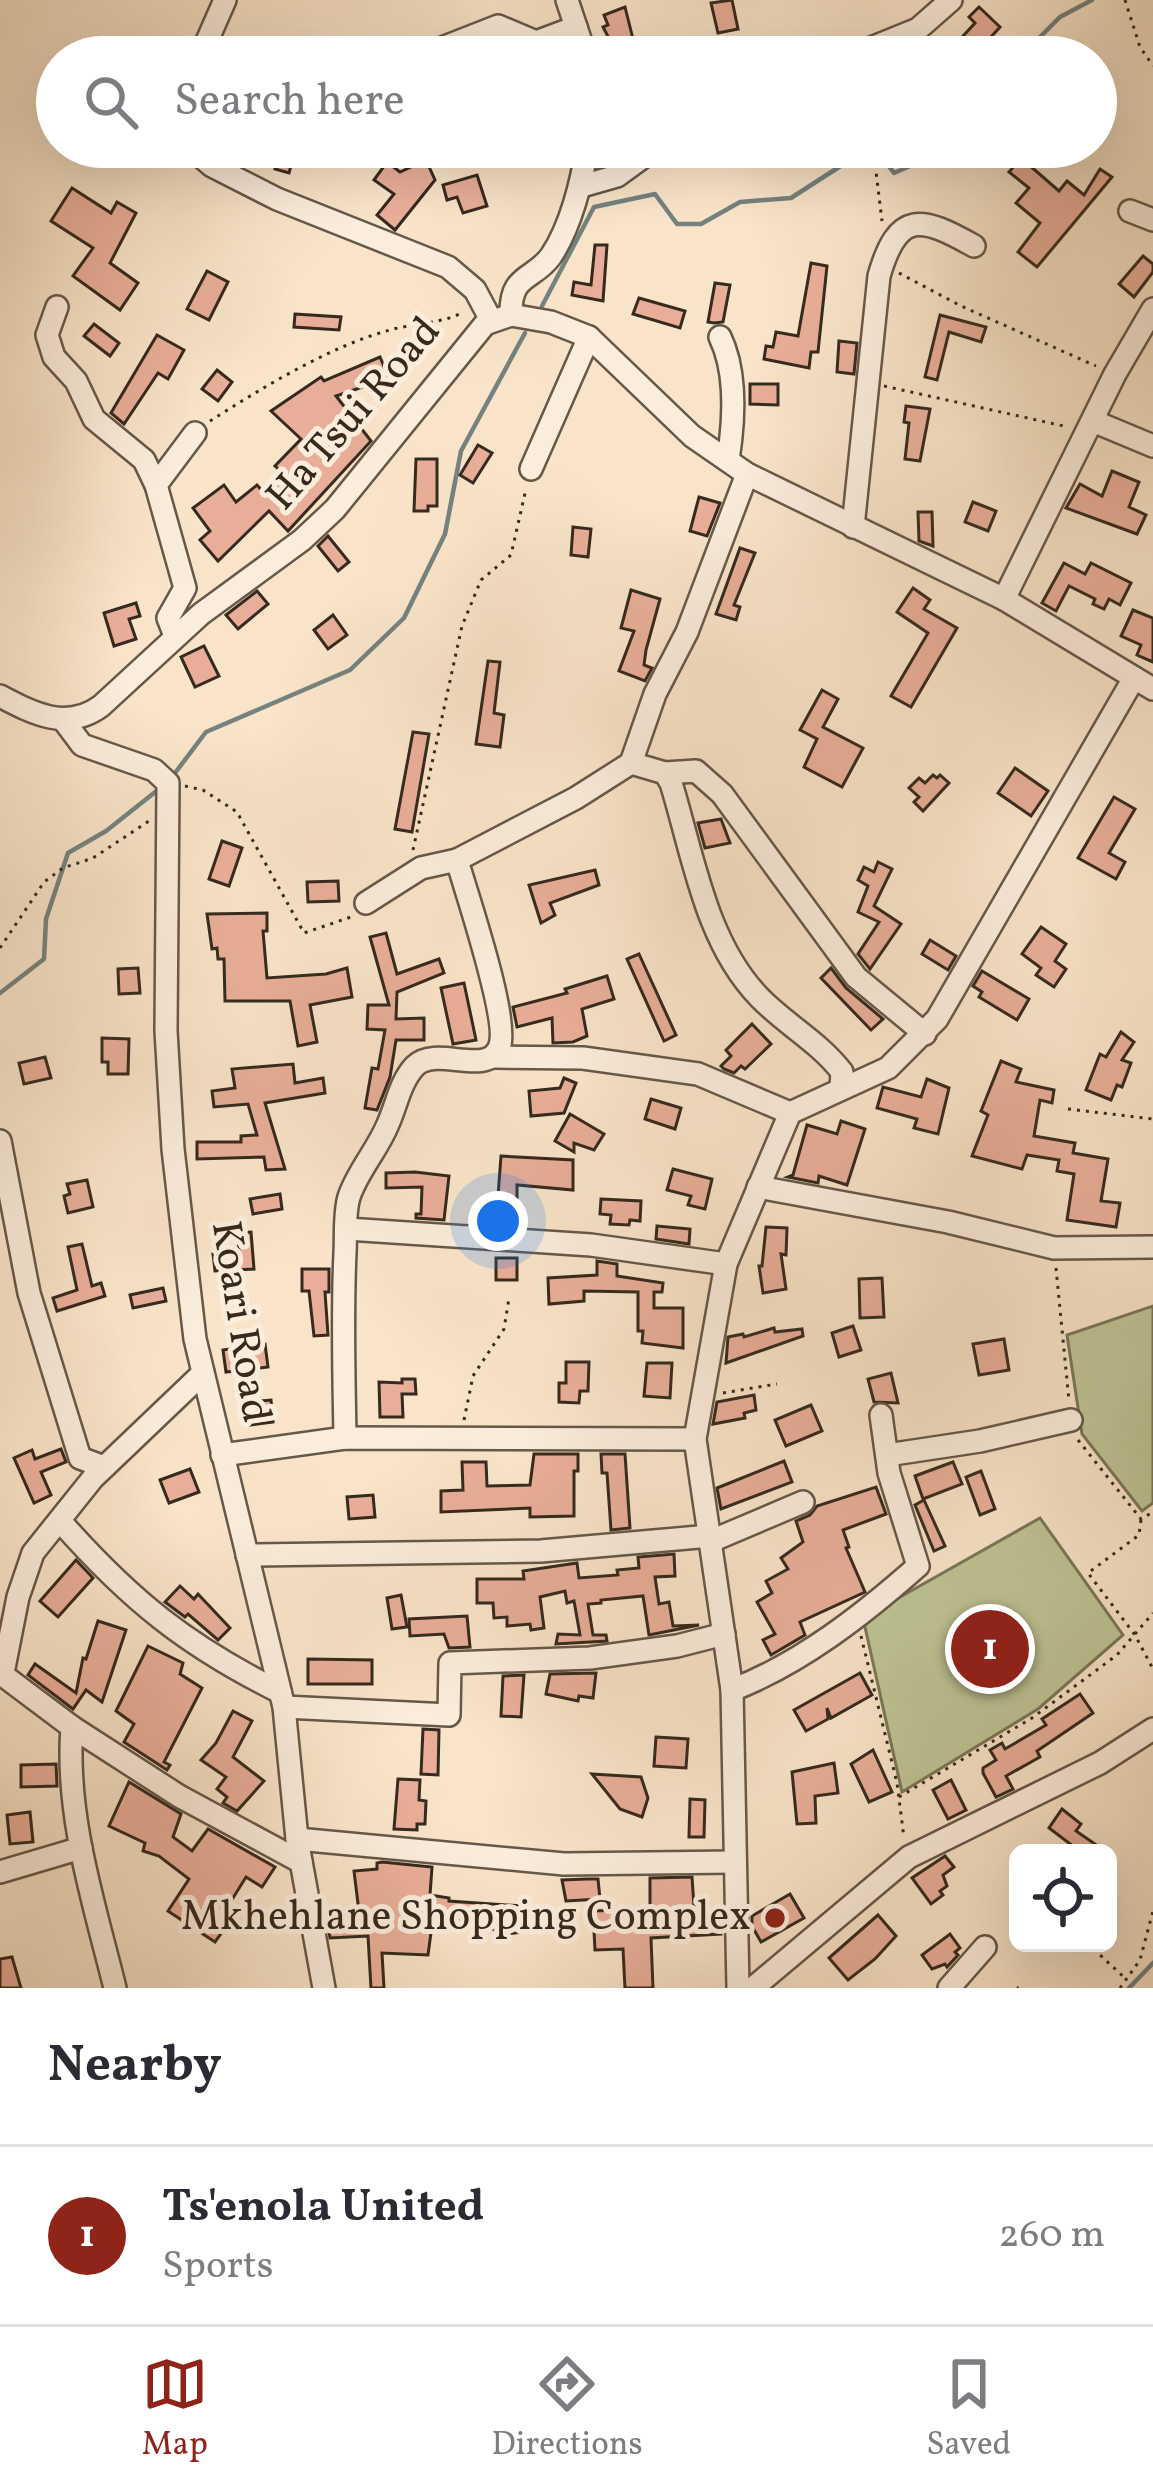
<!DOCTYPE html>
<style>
:root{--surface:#fff;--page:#f7f7f7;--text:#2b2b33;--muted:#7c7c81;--line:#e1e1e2;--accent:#8f2418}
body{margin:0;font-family:Vollkorn,serif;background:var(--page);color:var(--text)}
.controls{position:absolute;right:36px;bottom:36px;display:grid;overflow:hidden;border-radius:18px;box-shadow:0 12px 48px #0002}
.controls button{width:108px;height:108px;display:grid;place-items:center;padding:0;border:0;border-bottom:3px solid var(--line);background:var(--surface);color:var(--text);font:60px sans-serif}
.you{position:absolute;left:498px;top:1221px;width:42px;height:42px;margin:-30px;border:9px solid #fff;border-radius:50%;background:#1a73e8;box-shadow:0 0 0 18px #1a73e833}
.badge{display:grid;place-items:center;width:78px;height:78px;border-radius:50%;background:var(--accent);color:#fff;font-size:39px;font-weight:700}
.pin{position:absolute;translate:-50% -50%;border:6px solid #fff;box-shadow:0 3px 12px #0006}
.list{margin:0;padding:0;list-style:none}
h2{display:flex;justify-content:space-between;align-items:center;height:156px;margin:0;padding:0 48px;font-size:51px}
h2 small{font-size:39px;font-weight:400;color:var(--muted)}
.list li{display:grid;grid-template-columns:78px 1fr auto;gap:36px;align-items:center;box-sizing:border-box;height:180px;padding:0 48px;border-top:3px solid var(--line)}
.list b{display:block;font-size:45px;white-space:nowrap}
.list p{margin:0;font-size:39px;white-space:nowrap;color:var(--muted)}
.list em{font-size:39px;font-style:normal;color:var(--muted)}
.icon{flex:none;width:66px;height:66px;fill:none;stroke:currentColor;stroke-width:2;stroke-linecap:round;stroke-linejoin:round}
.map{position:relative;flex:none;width:1153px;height:1988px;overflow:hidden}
.search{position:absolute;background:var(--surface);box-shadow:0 12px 48px #0002;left:36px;right:36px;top:36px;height:132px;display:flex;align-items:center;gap:30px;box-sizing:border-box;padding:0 42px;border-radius:66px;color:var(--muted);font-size:45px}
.sheet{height:336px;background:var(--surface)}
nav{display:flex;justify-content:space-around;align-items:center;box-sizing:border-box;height:168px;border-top:3px solid var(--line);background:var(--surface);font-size:33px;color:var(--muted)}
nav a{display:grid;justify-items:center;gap:6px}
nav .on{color:var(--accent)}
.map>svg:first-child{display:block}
</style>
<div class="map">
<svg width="1153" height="1988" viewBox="0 0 1153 1988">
<rect width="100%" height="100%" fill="#f9e4c9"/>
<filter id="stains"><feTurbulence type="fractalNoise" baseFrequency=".00167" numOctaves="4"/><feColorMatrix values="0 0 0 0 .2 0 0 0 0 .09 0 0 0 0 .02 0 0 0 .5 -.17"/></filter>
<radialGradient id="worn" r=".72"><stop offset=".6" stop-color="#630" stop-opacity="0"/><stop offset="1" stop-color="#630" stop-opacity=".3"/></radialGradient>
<g fill="#bfc495" stroke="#7a7759" stroke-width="3">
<path d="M1153,1306v197l-11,8 -60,-77 -15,-99z"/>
<path d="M1040,1518l83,117 -85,74 -136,83 -39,-174z"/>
</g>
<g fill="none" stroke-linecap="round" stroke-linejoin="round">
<g stroke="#75827e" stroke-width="4.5">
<path d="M1020,57l40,-40 32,-17"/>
<path d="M874,147l20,26 60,-26"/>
<path d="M542,306l52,-99 61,-13 22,30h24l39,-22 51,-4 79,-51"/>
<path d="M172,777l34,-45 144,-62 54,-52 41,-84 16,-83 64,-118"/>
<path d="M0,993l44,-34 2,-40 22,-66 38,-22 53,-42"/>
<path d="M1129,1988l24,-25"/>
</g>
</g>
<g fill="#e9ae99" stroke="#352a1d" stroke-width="3">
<path d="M732,0l6,29 -20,4 -7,-30z"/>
<path d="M625,7l9,36 -19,7 -12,-23 5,-2 -4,-10z"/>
<path d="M979,7l21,20 -27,30h-53l29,-17 4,7 22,-24 -6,-6z"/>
<path d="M281,147h28l-4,19 -13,-4 -3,11 -14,-4z"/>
<path d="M1021,158l38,33 8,-10 17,14 16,-26 12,8 -75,90 -19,-15 22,-29 -24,-20 13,-15 -20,-16z"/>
<path d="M426,160l9,20 -40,50 -18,-15 17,-21 -20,-14 13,-18 13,10z"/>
<path d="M477,175l10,31 -24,7 -6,-16 -10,3 -4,-15z"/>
<path d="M72,188l39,25 6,-11 19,11 -26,50 28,20 -18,27 -47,-34 20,-28 -42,-27z"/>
<path d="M595,245h12l-4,56 -31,-6 2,-13 17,3z"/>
<path d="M1143,256l10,8v8l-19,25 -15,-13z"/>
<path d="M811,263l16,3 -9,86h-7l-2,16 -45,-9 2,-13 7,1 3,-15 22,4z"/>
<path d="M207,271l21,11 -19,38 -22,-11z"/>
<path d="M715,283l15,2 -7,37 -9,1 -6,-1z"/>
<path d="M639,298l46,13 -5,17 -47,-14z"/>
<path d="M295,314l46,3 -2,13 -45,-3z"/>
<path d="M940,315l46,12 -5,15 -32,-10 -12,48 -12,-3z"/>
<path d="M94,324l25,19 -9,13 -26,-20z"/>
<path d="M157,335l27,15 -16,29 -10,-6 -34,51 -13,-11z"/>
<path d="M839,341l18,2 -3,31 -17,-2z"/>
<path d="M380,357l9,21 -53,18 35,45 -83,90 -19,-20 -51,50 -18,-21 10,-9 -17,-23 31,-23 12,17 21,-17 8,9 20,-19 -10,-9 26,-27 -30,-28 50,-34 3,4z"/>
<path d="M217,370l15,12 -14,19 -16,-12z"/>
<path d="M750,384h28v21l-28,-1z"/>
<path d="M906,406l24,3 -10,52 -15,-2 4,-36 -5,-1z"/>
<path d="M478,445l14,8 -19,30 -13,-8z"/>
<path d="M416,459h21v47h-9v5h-14z"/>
<path d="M1112,471l27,11 -10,25 17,8 -9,19 -71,-26 14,-24 22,12z"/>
<path d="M699,497l21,6 -13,33 -17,-5z"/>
<path d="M973,502l23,9 -8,20 -23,-9z"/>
<path d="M918,512h14l1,34 -14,-5z"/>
<path d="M573,527l18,2 -3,28 -17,-2z"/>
<path d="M328,536l21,26 -11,9 -20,-25z"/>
<path d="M740,548l15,5 -21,52 6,2 -4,13 -20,-6z"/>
<path d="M1064,563l21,11 6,-11 40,20 -11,22 -11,-6 -5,10 -11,-5 2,-5 -26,-13 -13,25 -14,-8z"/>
<path d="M913,588l17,12 -6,9 33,19 -46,79 -20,-11 37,-63 -31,-21z"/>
<path d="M631,590l29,9 -14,51 -2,15 8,3 -7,13 -26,-10 15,-40 -13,-3z"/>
<path d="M257,591l11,13 -30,25 -12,-14z"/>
<path d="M136,603l4,13 -11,3 7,20 -22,7 -10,-33z"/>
<path d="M1133,610l20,8v44l-16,-7 4,-10 -20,-9z"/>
<path d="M333,615l14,20 -19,14 -14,-19z"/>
<path d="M204,646l15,30 -24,11 -14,-30z"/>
<path d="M488,661l12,1 -6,51 10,2 -4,32 -24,-3z"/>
<path d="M822,690l16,9 -15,28 40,21 -21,39 -38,-20 13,-28 -17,-9z"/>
<path d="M413,732l16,2 -17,98 -17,-3z"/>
<path d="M1015,768l33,23 -17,25 -33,-23z"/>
<path d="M933,775l4,3 3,-3 9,8 -26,28 -9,-9 5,-5 -10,-9 10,-10 6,5z"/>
<path d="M1114,797l21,12 -26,44 16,9 -9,17 -38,-21z"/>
<path d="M721,819l9,24 -25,5 -7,-25z"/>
<path d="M222,841l20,7 -13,38 -20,-7z"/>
<path d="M878,862l14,7 -18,37 27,18 -31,45 -12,-15 21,-32 -21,-10 10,-26 -10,-6 6,-13 10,5z"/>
<path d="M595,870l4,15 -49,18 5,12 -14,8 -12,-38z"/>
<path d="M338,881l1,20 -31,1 -1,-20z"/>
<path d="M267,913v18h-4l4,47 59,-4 21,-6 5,29 -42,8 7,37 -19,4 -8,-45h-65l-1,-42h-6l-1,-11 -5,1 -5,-35z"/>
<path d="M1041,927l25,17 -11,17 11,8 -12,18 -18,-12 5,-7 -19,-14z"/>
<path d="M386,933l11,41 42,-15 5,14 -47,19 -1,27 28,-1v22h-28l-6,37 -13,33 -12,-2 7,-40 6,1 7,-39 -18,-1 1,-24h21l-19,-68z"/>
<path d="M930,940l26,16 -8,14 -26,-16z"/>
<path d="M639,954l37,81 -12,6 -37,-82z"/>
<path d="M138,968l2,25 -21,1 -1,-25z"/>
<path d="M831,968l15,20 37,31 -12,11 -50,-52z"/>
<path d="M982,971l47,28 -12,21 -38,-23 3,-5 -9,-6z"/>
<path d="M607,976l7,23 -32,10 5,27 -14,6 -20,1 -1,-25 -35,9 -4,-20 54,-14 -2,-4z"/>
<path d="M464,983l12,57 -23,4 -12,-56z"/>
<path d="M752,1024l19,20 -26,25 -4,-3 -7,7 -10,-4 -3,-3 10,-10 -5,-6z"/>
<path d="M1121,1032l13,10 -12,18 9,3 -9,24 -5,-2 -6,15 -25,-10 14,-36 6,3z"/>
<path d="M102,1038l27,1 -1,35h-20v-12h-6z"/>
<path d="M45,1057l6,21 -27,6 -5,-21z"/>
<path d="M1001,1061l20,8 -5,13 38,8 -2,13 -12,-3 -6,36 41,7 -2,10 35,6 -7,42 19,2 -4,24 -49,-7 7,-46 -17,-3 2,-11 -32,-5 -5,14 -50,-13 16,-41 -7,-4z"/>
<path d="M293,1064l2,19 28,-5 2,15 -60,10 20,66 -19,1 -2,-13 -67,2v-17h44v-6l16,-1 -9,-31 -34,3 -2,-16 23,-3 -3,-19z"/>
<path d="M564,1078l12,5 -12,30 -33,3 -2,-25 31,-3z"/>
<path d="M927,1079l22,9 -11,46 -24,-6 3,-9 -40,-11 6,-21 38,10z"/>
<path d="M651,1099l30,9 -6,21 -30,-10z"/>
<path d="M570,1114l34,20 -10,16 -20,-7v9l-19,-11z"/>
<path d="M841,1121l24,8 -18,56 -28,-9 -1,7 -30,-6 5,-2 14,-50 30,9z"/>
<path d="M501,1156l72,4v30l-56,-5v13l-19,-2z"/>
<path d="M673,1169l39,10 -7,30 -17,-4 3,-9 -24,-6z"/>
<path d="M415,1172l34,4 -5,44 -28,-2v-4h5l1,-27 -36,1v-15z"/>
<path d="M87,1180l6,27 -25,6 -4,-17 6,-2 -3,-10z"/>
<path d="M280,1194l2,15 -29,5 -3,-15z"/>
<path d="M601,1199l40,2 -1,20 -10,-1 -1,5 -19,-1 1,-9 -11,-1z"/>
<path d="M657,1226l33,3 -1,15 -33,-5z"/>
<path d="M766,1227l21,1 -1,27 -5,-1 5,35 -23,4 -4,-27h3z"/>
<path d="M251,1232l3,37 -39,2 -2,-17 26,-2 -1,-19z"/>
<path d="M82,1244l10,42 9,-3 4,13 -48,15 -4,-13 24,-8 -9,-43z"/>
<rect x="496" y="1258" width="21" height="22"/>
<path d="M597,1261l20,3v12l46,7 -1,9h-8v16h29v40l-41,-5 1,-12h-5v-39l-54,-1v10l-35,3 -1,-26 49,-3z"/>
<path d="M302,1269h27v23h-4l3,43 -14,1 -5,-45h-7z"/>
<path d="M882,1278l2,39 -24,1 -1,-39z"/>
<path d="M163,1288l3,13 -33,7 -3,-13z"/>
<path d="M853,1326l8,24 -22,7 -7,-24z"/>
<path d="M774,1328l1,4 27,-3 1,7 -77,27 2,-26 15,-3 1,3z"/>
<path d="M1004,1339l5,31 -30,5 -6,-31z"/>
<path d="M265,1344l3,23 -42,5 -3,-22z"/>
<path d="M566,1362h23l-1,29h-8l-1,12 -20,-1v-19h7z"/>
<path d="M647,1363h25l-2,35 -26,-2z"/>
<path d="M891,1373l7,30 -24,-1 -6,-23z"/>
<path d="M402,1379h13l1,15h-14l1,23h-23l-1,-35 23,1z"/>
<path d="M754,1395l2,15 -12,3 1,5 -32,6 4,-22z"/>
<path d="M271,1400l2,22 -23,3 -2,-23z"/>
<path d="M811,1405l11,26 -36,15 -11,-26z"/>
<path d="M61,1449l5,13 -25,10 10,23 -17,8 -20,-45 18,-8 3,9z"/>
<path d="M534,1454h44v17h-4v45l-44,1v-9l-89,4v-21l22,-1 -1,-28h24l1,24 43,-1z"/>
<path d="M601,1454h24l5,74 -19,2 -4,-57h-5z"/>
<path d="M784,1461l8,21 -71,27 -4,-21z"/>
<path d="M953,1462l9,22 -39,15 -8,-23z"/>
<path d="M190,1469l9,23 -30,11 -9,-23z"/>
<path d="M981,1471l14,38 -15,6 -14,-38z"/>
<path d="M876,1487l10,27 -43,16 6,17 -3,1 19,44 -65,30 5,13 -34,20 -8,-15 12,-6 -18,-32 15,-9 -6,-12 22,-12 -7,-11 22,-16 -7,-21 14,-6 7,-9z"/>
<path d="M373,1495l2,22 -26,2 -2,-22z"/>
<path d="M924,1500l21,46 -11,5 -19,-46z"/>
<path d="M674,1554l1,22 -20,1 4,27 10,-2 4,24 26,-1 -50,10 -6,-39 -42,4v3l-13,1 5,31h13l1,6 -51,3 2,-10 22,1 -6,-34 -7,2 -2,-12 -25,6 4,31 -13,2 -1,-6 -23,2v-9l-13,1 -1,-15h-16v-24h47l-1,-8 54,-8 2,15 39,-3 -1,-5 22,-2 -1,-11z"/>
<path d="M76,1560l17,18 -35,39 -18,-16z"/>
<path d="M180,1586l14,13 4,-5 32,34 -12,12 -30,-26 -3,3 -20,-15z"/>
<path d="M401,1595l6,32 -15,2 -5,-31z"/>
<path d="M467,1616l3,31 -21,1 -5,-14 -34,2 -1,-17z"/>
<path d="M98,1621l28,9 -24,72 -16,-12 -13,19 -45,-34 7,-11 41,29 7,-35 3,1z"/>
<path d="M148,1646l35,17 -3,11 22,14 -38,74 6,3 -3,5 -43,-28 10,-18 -18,-13z"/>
<path d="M308,1659l64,1v24h-64z"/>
<path d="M596,1673l-3,25 -14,-2 -1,5 -32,-7 4,-20z"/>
<path d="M860,1673l12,22 -41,23 -4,-10 1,11 -22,12 -12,-21z"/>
<path d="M524,1675l-3,42 -20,-1 2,-40z"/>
<path d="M1080,1694l13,19 -56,38 3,6 -34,19 7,13 -17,8 -13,-24v-5l13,-8 -6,-10 12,-7 3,6 41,-24 -4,-6z"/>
<path d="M233,1711l19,10 -19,36 31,24 -27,30 -14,-8 4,-6 -10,-8 9,-12 -25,-17 15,-17z"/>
<path d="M423,1729l16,1 -1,45 -17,-1z"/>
<path d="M656,1737l32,2 -2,29 -32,-2z"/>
<path d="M873,1750l19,42 -23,10 -18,-38z"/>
<path d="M834,1763l4,30 -23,3 1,27 -19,1 -5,-52z"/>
<path d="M56,1764l1,22 -36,1v-22z"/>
<path d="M592,1774l49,3 7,21 -6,19 -22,-8z"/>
<path d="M398,1779l22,1 -1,20 7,1 -1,23h-8v6l-23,-1z"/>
<path d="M951,1780l15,30 -18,9 -15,-29z"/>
<path d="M129,1782l52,32 -8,23 19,14 16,-22 67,38 -13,20 -16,-10 -26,42 8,5 -13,18 -47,-31 21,-32 -30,-23 -16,-5 2,-8 -36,-17z"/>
<path d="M690,1799l15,1 -1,37h-15z"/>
<path d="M1062,1809l19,15 -5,7 32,22h-26l-33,-25z"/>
<path d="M30,1812l3,30 -23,2 -3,-29z"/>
<path d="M945,1856l9,11 -11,8 4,11 -7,5 3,4 -12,9 -19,-26z"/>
<path d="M382,1862l50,5 -2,28 19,3v3l73,5 2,26 -19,2v-4l-42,-3 1,-6 -26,-3 -1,8 -5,-1 -4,30 -46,-2 2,35h-13l-3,-52 -38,2 -2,-13 32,-5 -6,-49 23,-2v-6z"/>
<path d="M692,1877l3,45 26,-1v13l-70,4 2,50h-28l-2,-39 -28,1 -2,-39 28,-1v15h29v-47z"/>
<path d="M587,1879h11l2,20 -34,2 -4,-21z"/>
<path d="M790,1894l14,24 -43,24 -9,-16v-10z"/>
<path d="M878,1915l18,21 -21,23 -27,21 -19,-22z"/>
<path d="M950,1934l10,14 -5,4 3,3 -11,12 -2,-3 -13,5 -10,-14z"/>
<path d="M12,1957l9,31h-21v-29z"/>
</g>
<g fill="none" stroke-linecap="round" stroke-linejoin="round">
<defs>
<g id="minor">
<path d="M567,0l19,57"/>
<path d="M200,57l25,-57"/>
<path d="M419,57l79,-31 38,16 40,-15"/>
<path d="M849,57l69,-28 33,-29"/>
<path d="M190,147l22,19 65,33 171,68 27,23 16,30"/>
<path d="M582,186l35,-10 40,-29"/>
<path d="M1130,211l23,9"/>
<path d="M57,307l-10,28 7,22 22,24 18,38 50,41 12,25 29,103 -17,30 7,18"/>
<path d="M511,315c-1,-42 22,-34 40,-59 20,-30 31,-75 36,-109"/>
<path d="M720,337c17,35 14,85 8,123"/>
<path d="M1093,421l60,25"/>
<path d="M531,469l58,-132"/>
<path d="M156,485l39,-52"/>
<path d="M853,527l26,-251c19,-66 42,-60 95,-30"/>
<path d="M1004,599l111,-225 38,-65"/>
<path d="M0,696c34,18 67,35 101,10l100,-92 101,-74 33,-31 150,-185 26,-9 40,7 38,15 103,99 55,38 257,125 149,90"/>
<path d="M64,721l18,24 72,25 14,13 -2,248 7,118 22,190 89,368 13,132 27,149"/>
<path d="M631,763l34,10 6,10c22,71 34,158 88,214 26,27 60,45 83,75l-1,15"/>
<path d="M665,773l31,-2 26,23 134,183 69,57"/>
<path d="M366,903l55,-35 36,-8"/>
<path d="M493,1057l90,1 115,16 92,39"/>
<path d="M0,1141l29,152 51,165 24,9"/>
<path d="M758,1187l190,35 106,26 99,-1"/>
<path d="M347,1229l244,16 135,19"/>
<path d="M345,1438c-1,-62 -3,-123 0,-185 1,-17 -1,-39 4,-56 8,-25 29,-48 39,-73 9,-20 12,-42 27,-58 21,-21 71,11 84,-18 12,-25 -33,-156 -42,-188l119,-62 55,-35 24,-69 32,-62 60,-158"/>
<path d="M222,1455l123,-17 350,1"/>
<path d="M887,1455l93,-14 91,-21"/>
<path d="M61,1522c69,78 126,124 219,170"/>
<path d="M711,1541l92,-39"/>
<path d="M247,1555l294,-4 169,-15"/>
<path d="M0,1673l72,54 107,69 122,66"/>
<path d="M3,1673l15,-76 15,-44 60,-75 110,-105"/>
<path d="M732,1690c68,-26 132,-76 186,-124l-29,-93 -8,-58"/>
<path d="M284,1707l165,8 1,-52 140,-5 87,-12 47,-12"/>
<path d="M72,1727c-7,88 22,176 43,261"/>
<path d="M297,1839l267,25 170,-2"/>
<path d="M0,1872l81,-24"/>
<path d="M738,1988l-6,-298 -37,-251 31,-175 64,-151 98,-45 49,-49 197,-341"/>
<path d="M753,1988l156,-131 191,-94 53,-34"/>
<path d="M949,1988l36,-41"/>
</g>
</defs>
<use href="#minor" stroke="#665848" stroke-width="26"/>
<g stroke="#352a1d" stroke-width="3" stroke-dasharray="3 6" stroke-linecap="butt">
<path d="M1125,0l15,47 13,19"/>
<path d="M873,147l9,74"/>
<path d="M899,273l62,33 135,60"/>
<path d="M884,386l184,41"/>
<path d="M210,421c52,-33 120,-75 180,-91 25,-7 50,-6 74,-18"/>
<path d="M185,786l18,4 34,22 67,121 47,-16"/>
<path d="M413,850l49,-224 19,-46 30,-25 15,-66"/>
<path d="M0,948l44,-66 19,-14 30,-10 56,-37"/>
<path d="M1068,1109l85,10"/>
<path d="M1056,1268l13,133"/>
<path d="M723,1393l54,-9"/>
<path d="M464,1420l9,-44 31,-47 5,-31"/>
<path d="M1078,1440l63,79 12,-7"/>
<path d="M1141,1520l-2,15 -51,38 47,62 18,34"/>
<path d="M861,1636l36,147 7,55"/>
<path d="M899,1797l133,-79 85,-63 36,-42"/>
<path d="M1087,1943l39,36"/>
<path d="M1017,1987l1,1"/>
<path d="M1120,1988l20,-28 13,-49"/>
</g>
<use href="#minor" stroke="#fbeddc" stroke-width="21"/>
</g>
<circle fill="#8f2418" stroke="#fbeddc" stroke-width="4.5" cx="775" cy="1918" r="12"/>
<g text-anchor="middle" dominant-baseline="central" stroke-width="10" stroke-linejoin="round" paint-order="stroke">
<g font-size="42" fill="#352a1d" stroke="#fbeddc">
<text transform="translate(355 415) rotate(-49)">Ha Tsui Road</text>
<text transform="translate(239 1322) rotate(81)">Koari Road</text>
</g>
<g font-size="42" fill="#352a1d" stroke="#fbeddc" text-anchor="end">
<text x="751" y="1918">Mkhehlane Shopping Complex</text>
</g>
</g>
<rect width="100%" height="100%" filter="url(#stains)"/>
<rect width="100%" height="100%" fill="url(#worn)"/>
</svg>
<div class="controls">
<button><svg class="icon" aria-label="locate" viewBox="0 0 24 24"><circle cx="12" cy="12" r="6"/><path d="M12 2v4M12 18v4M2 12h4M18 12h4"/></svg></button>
</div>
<div class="you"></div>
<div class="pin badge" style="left:990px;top:1649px">1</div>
<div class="search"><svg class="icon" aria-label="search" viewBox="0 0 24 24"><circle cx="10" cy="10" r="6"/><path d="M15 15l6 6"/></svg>Search here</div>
</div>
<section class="sheet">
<h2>Nearby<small></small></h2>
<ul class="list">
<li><span class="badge">1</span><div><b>Ts'enola United</b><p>Sports</p></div><em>260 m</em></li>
</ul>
</section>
<nav>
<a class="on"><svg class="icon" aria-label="map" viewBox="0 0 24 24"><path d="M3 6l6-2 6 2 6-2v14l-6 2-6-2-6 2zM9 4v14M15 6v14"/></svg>Map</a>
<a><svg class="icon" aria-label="directions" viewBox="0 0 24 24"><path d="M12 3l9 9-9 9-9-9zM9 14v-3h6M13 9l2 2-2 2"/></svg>Directions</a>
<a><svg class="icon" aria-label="saved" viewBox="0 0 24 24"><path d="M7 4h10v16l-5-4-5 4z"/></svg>Saved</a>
</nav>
